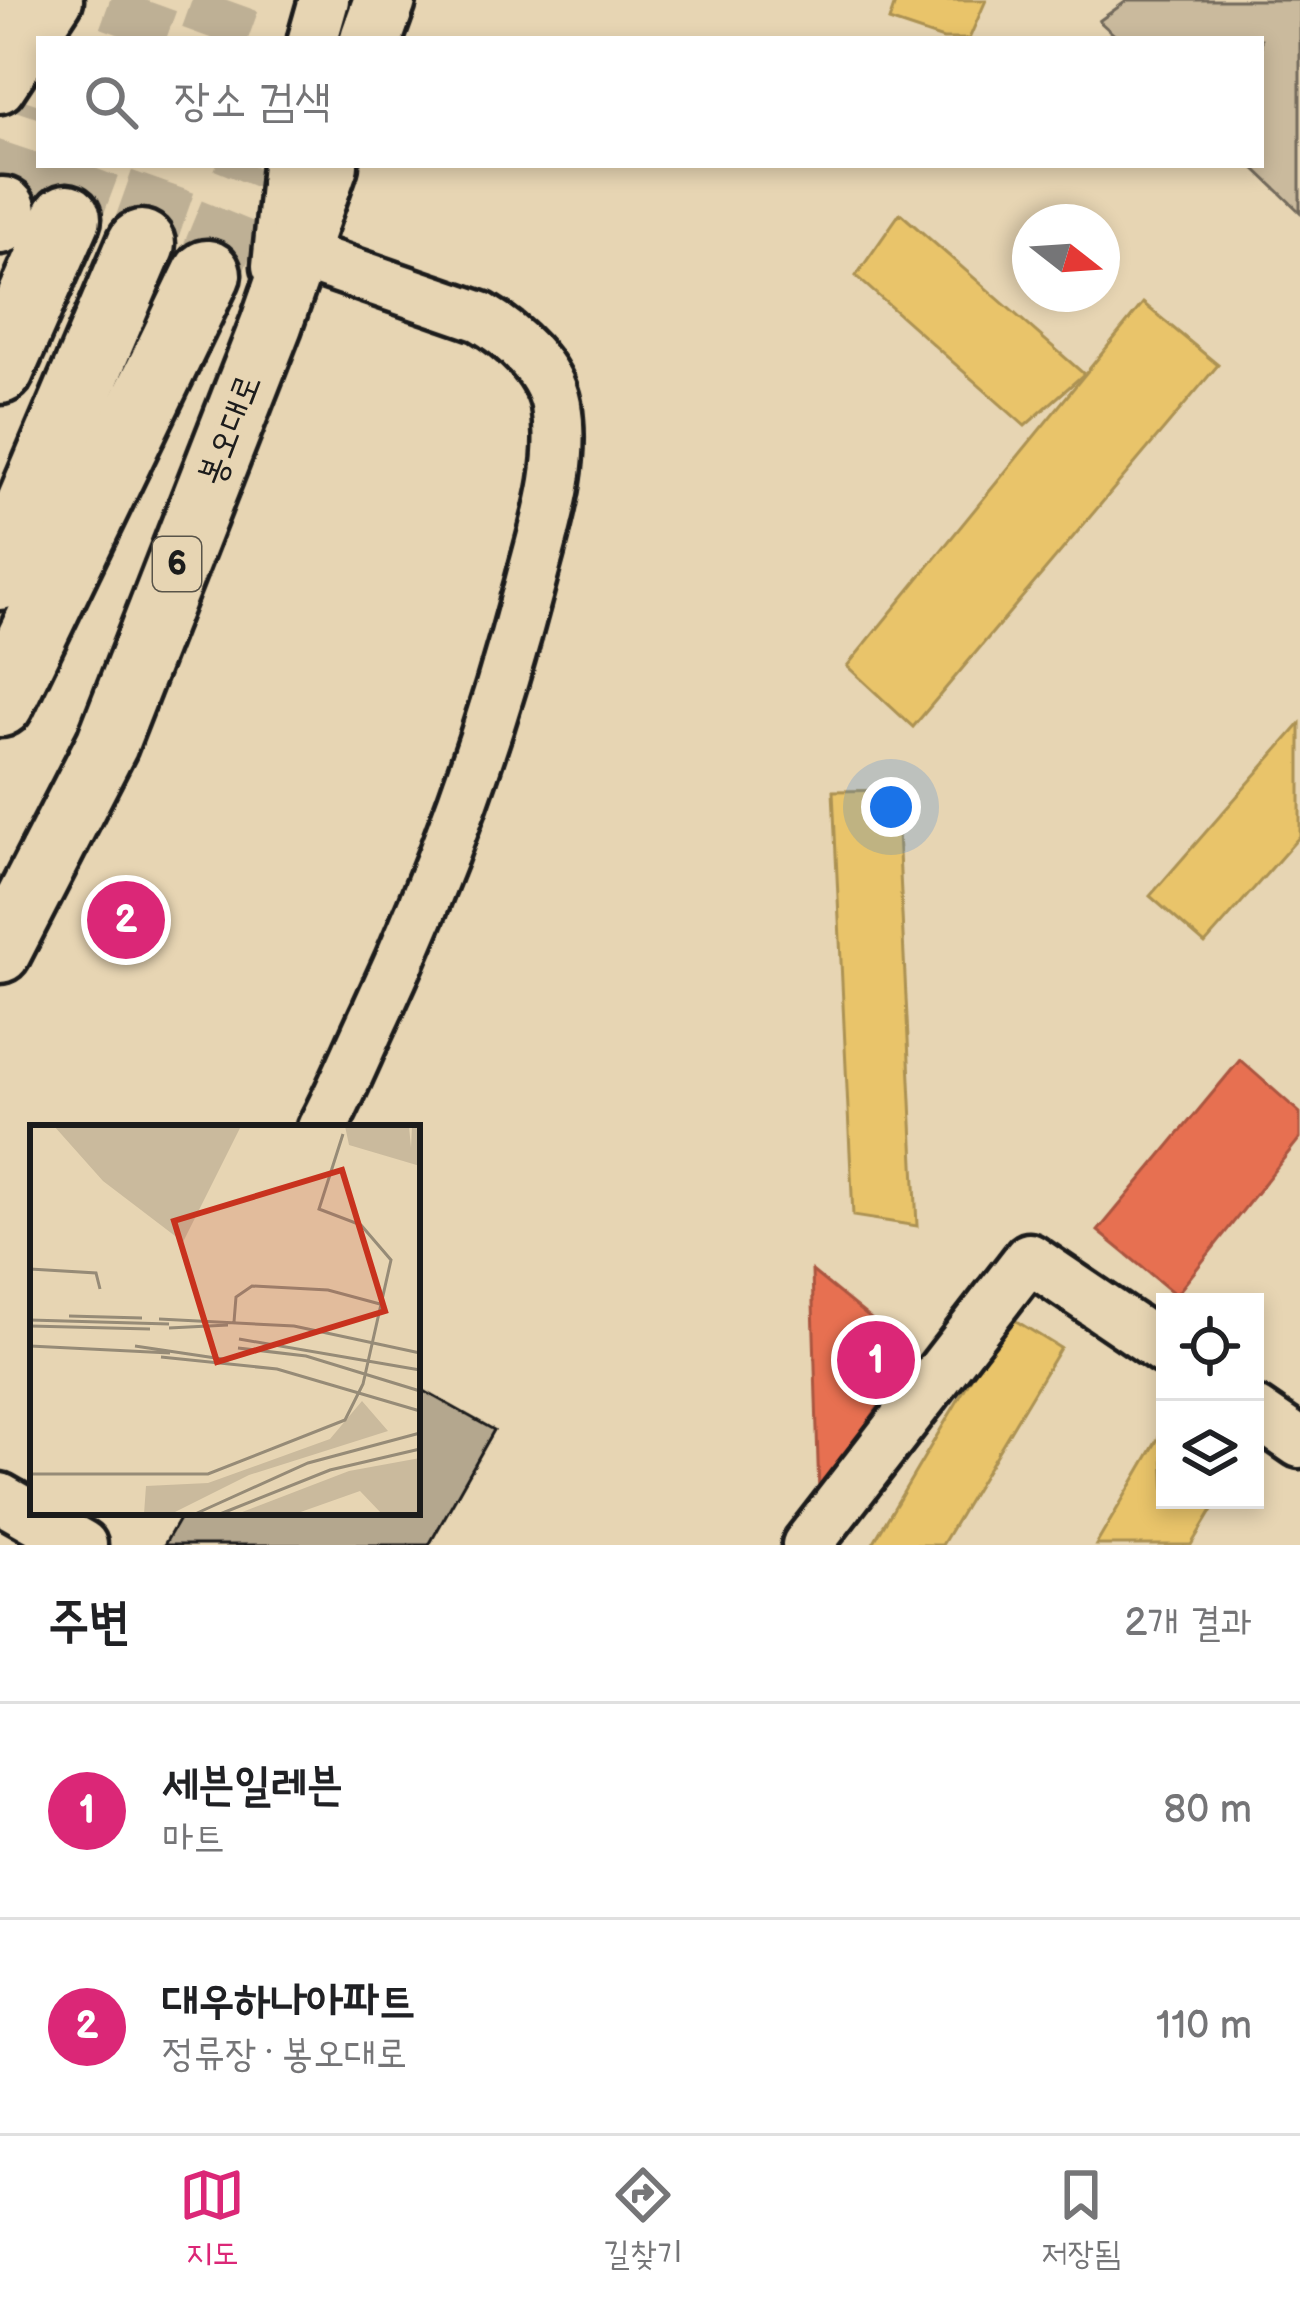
<!DOCTYPE html>
<html lang="ko">
<meta charset="utf-8">
<style>
:root{--surface:#fff;--page:#f2f2f2;--text:#202124;--muted:#757577;--line:#e0e0e0;--accent:#db2777}
body{margin:0;font-family:"Balsamiq Sans","Poor Story",sans-serif;background:var(--page);color:var(--text)}
.controls{position:absolute;right:36px;bottom:36px;display:grid;overflow:hidden;border-radius:0px;box-shadow:0 6px 18px #0003}
.controls button{width:108px;height:108px;display:grid;place-items:center;padding:0;border:0;border-bottom:3px solid var(--line);background:var(--surface);color:var(--text);font:60px sans-serif}
.compass{position:absolute;left:1012px;top:204px;width:108px;height:108px;border-radius:50%;background:var(--surface);box-shadow:0 6px 18px #0003;rotate:107deg}
.you{position:absolute;left:891px;top:807px;width:42px;height:42px;margin:-30px;border:9px solid #fff;border-radius:50%;background:#1a73e8;box-shadow:0 0 0 18px #1a73e833}
.badge{display:grid;place-items:center;width:78px;height:78px;border-radius:50%;background:var(--accent);color:#fff;font-size:39px;font-weight:700}
.pin{position:absolute;translate:-50% -50%;border:6px solid #fff;box-shadow:0 3px 12px #0006}
.list{margin:0;padding:0;list-style:none}
h2{display:flex;justify-content:space-between;align-items:center;height:156px;margin:0;padding:0 48px;font-size:51px}
h2 small{font-size:39px;font-weight:400;color:var(--muted)}
.list li{display:grid;grid-template-columns:78px 1fr auto;gap:36px;align-items:center;box-sizing:border-box;height:216px;padding:0 48px;border-top:3px solid var(--line)}
.list b{display:block;font-size:45px;white-space:nowrap}
.list p{margin:0;font-size:39px;white-space:nowrap;color:var(--muted)}
.list em{font-size:39px;font-style:normal;color:var(--muted)}
.icon{flex:none;width:66px;height:66px;fill:none;stroke:currentColor;stroke-width:2;stroke-linecap:round;stroke-linejoin:round}
.map{position:relative;flex:none;width:1300px;height:1545px;overflow:hidden}
.search{position:absolute;background:var(--surface);box-shadow:0 6px 18px #0003;left:36px;right:36px;top:36px;height:132px;display:flex;align-items:center;gap:30px;box-sizing:border-box;padding:0 42px;border-radius:0px;color:var(--muted);font-size:45px}
.sheet{height:588px;background:var(--surface)}
nav{display:flex;justify-content:space-around;align-items:center;box-sizing:border-box;height:168px;border-top:3px solid var(--line);background:var(--surface);font-size:33px;color:var(--muted)}
nav a{display:grid;justify-items:center;gap:6px}
nav .on{color:var(--accent)}
.map>svg:first-child{display:block}
</style>
<div class="map">
<svg width="1300" height="1545" viewBox="0 0 1300 1545">
<rect width="100%" height="100%" fill="#e7d5b3"/>
<filter id="ink" filterUnits="userSpaceOnUse"><feTurbulence type="fractalNoise" baseFrequency=".00833" numOctaves="2"/><feDisplacementMap in="SourceGraphic" scale="24" xChannelSelector="R" yChannelSelector="G"/><feConvolveMatrix kernelMatrix="1 2 1 2 8 2 1 2 1" color-interpolation-filters="sRGB"/></filter>
<g filter="url(#ink)">
<path fill="#caba9d" stroke="#736b5c" stroke-width="3" d="M1128,0h172v212l-49,-47h10v-126h-142l-20,-18z"/>
<g fill="#e9c46a" stroke="#ac9253" stroke-width="3">
<path d="M896,0h90l-17,39h-26l-54,-18z"/>
<path d="M900,213l184,161 -59,52 -169,-150z"/>
<path d="M1143,303l75,62 -305,362 -66,-61z"/>
<path d="M1300,724v112l-95,108 -55,-48z"/>
<path d="M896,790l21,436 -64,-10 -20,-425z"/>
<path d="M1008,1316l52,32 -118,197h-70z"/>
<path d="M1162,1432l3,68h53l-27,45h-95z"/>
</g>
<g fill="#e76f51" stroke="#aa5641" stroke-width="3">
<path d="M1240,1060l60,53v25l-124,157 -78,-64z"/>
<path d="M812,1271l102,83 -95,140z"/>
</g>
<path fill="#b4a78e" stroke="#1c1c1c" stroke-width="3" d="M417,1387l77,43 -65,115h-265l19,-33h234z"/>
<g fill="none" stroke-linecap="round" stroke-linejoin="round">
<g stroke="#beb095" stroke-width="66" stroke-dasharray="66 33" stroke-linecap="butt">
<path d="M131,39l14,-39"/>
<path d="M213,39l14,-39"/>
<path d="M3,211l36,-106"/>
<path d="M67,218l20,-53"/>
<path d="M141,244l28,-79"/>
<path d="M207,274l45,-109"/>
</g>
<defs>
<g id="minor">
<path d="M313,39l11,-39"/>
<path d="M0,88l58,-88"/>
<path d="M296,253l185,64c31,18 68,51 75,88 10,61 -11,121 -26,179 -40,152 -88,287 -154,429 -18,38 -34,78 -54,115"/>
<path d="M277,266l10,-101"/>
<path d="M1255,1412l45,31"/>
<path d="M0,1498l82,47"/>
<path d="M807,1545l222,-287 136,92"/>
</g>
<g id="major">
<path d="M0,22l10,-22"/>
<path d="M371,39l14,-39"/>
<path d="M0,952l107,-208 164,-419 56,-160"/>
</g>
<g id="highway">
<path d="M0,220l3,-9"/>
<path d="M0,370l67,-152"/>
<path d="M0,576l141,-332"/>
<path d="M0,703l207,-429"/>
</g>
</defs>
<use href="#minor" stroke="#1c1c1c" stroke-width="57"/>
<use href="#major" stroke="#1c1c1c" stroke-width="69"/>
<use href="#highway" stroke="#1c1c1c" stroke-width="75"/>
<use href="#minor" stroke="#e7d5b3" stroke-width="48"/>
<use href="#major" stroke="#e7d5b3" stroke-width="60"/>
<use href="#highway" stroke="#e7d5b3" stroke-width="66"/>
</g>
</g>
<g text-anchor="middle" dominant-baseline="central" stroke-width="12" stroke-linejoin="round" paint-order="stroke">
<rect fill="#e7d5b3" stroke="#595449" stroke-width="3" x="153" y="537" width="48" height="54" rx="9"/>
<g font-size="33" font-weight="bold" fill="#1c1c1c">
<text x="177" y="564">6</text>
</g>
<g font-size="36" fill="#1c1c1c" stroke="#e7d5b3">
<text transform="translate(230 430) rotate(-69)">봉오대로</text>
</g>
</g>
<g transform="translate(30 1125)">
<rect width="390" height="390" fill="#e7d5b3"/>
<path d="M24,1h187l-58,116 -80,-61zM315,1h64l2,22 1,-22h8v40l-71,-21zM332,276l26,30 -139,44 -78,39h-27l2,-28 62,-3 122,-44zM390,333v56h-38l-22,-23 -65,23h-58l112,-43z" fill="#caba9d"/>
<path fill="none" stroke="#968b77" stroke-width="3" d="M0,144l66,4 4,16M39,191l73,2M129,194l135,7 126,27M0,195l139,4M204,197l2,-25 16,-11 76,4 52,14M0,201l120,3M139,203l59,-3M209,214l181,31M0,221l140,7M105,221l94,14M208,223l68,8 114,35M131,232l116,12 143,42M0,349h178l137,-54 18,-36 28,-124 -30,-35 -42,-16 24,-75M165,389l113,-51 112,-30M190,389l110,-44 90,-21"/>
<path fill="#c8321e" fill-opacity="0.15" stroke="#c8321e" stroke-width="6" d="M312,45l43,141 -168,51 -43,-141z"/>
<rect width="390" height="390" fill="none" stroke="#1c1c1c" stroke-width="6"/>
</g>
</svg>
<div class="controls">
<button><svg class="icon" aria-label="locate" viewBox="0 0 24 24"><circle cx="12" cy="12" r="6"/><path d="M12 2v4M12 18v4M2 12h4M18 12h4"/></svg></button>
<button><svg class="icon" aria-label="layers" viewBox="0 0 24 24"><path d="M12 4l9 5-9 5-9-5zM3 14l9 5 9-5"/></svg></button>
</div>
<svg class="compass" viewBox="-18 -18 36 36"><path d="M0-13l5 13h-10z" fill="#e53935"/><path d="M0 13l5-13h-10z" fill="#757577"/></svg>
<div class="you"></div>
<div class="pin badge" style="left:876px;top:1360px">1</div>
<div class="pin badge" style="left:126px;top:920px">2</div>
<div class="search"><svg class="icon" aria-label="search" viewBox="0 0 24 24"><circle cx="10" cy="10" r="6"/><path d="M15 15l6 6"/></svg>장소 검색</div>
</div>
<section class="sheet">
<h2>주변<small>2개 결과</small></h2>
<ul class="list">
<li><span class="badge">1</span><div><b>세븐일레븐</b><p>마트</p></div><em>80 m</em></li>
<li><span class="badge">2</span><div><b>대우하나아파트</b><p>정류장 · 봉오대로</p></div><em>110 m</em></li>
</ul>
</section>
<nav>
<a class="on"><svg class="icon" aria-label="map" viewBox="0 0 24 24"><path d="M3 6l6-2 6 2 6-2v14l-6 2-6-2-6 2zM9 4v14M15 6v14"/></svg>지도</a>
<a><svg class="icon" aria-label="directions" viewBox="0 0 24 24"><path d="M12 3l9 9-9 9-9-9zM9 14v-3h6M13 9l2 2-2 2"/></svg>길찾기</a>
<a><svg class="icon" aria-label="saved" viewBox="0 0 24 24"><path d="M7 4h10v16l-5-4-5 4z"/></svg>저장됨</a>
</nav>
